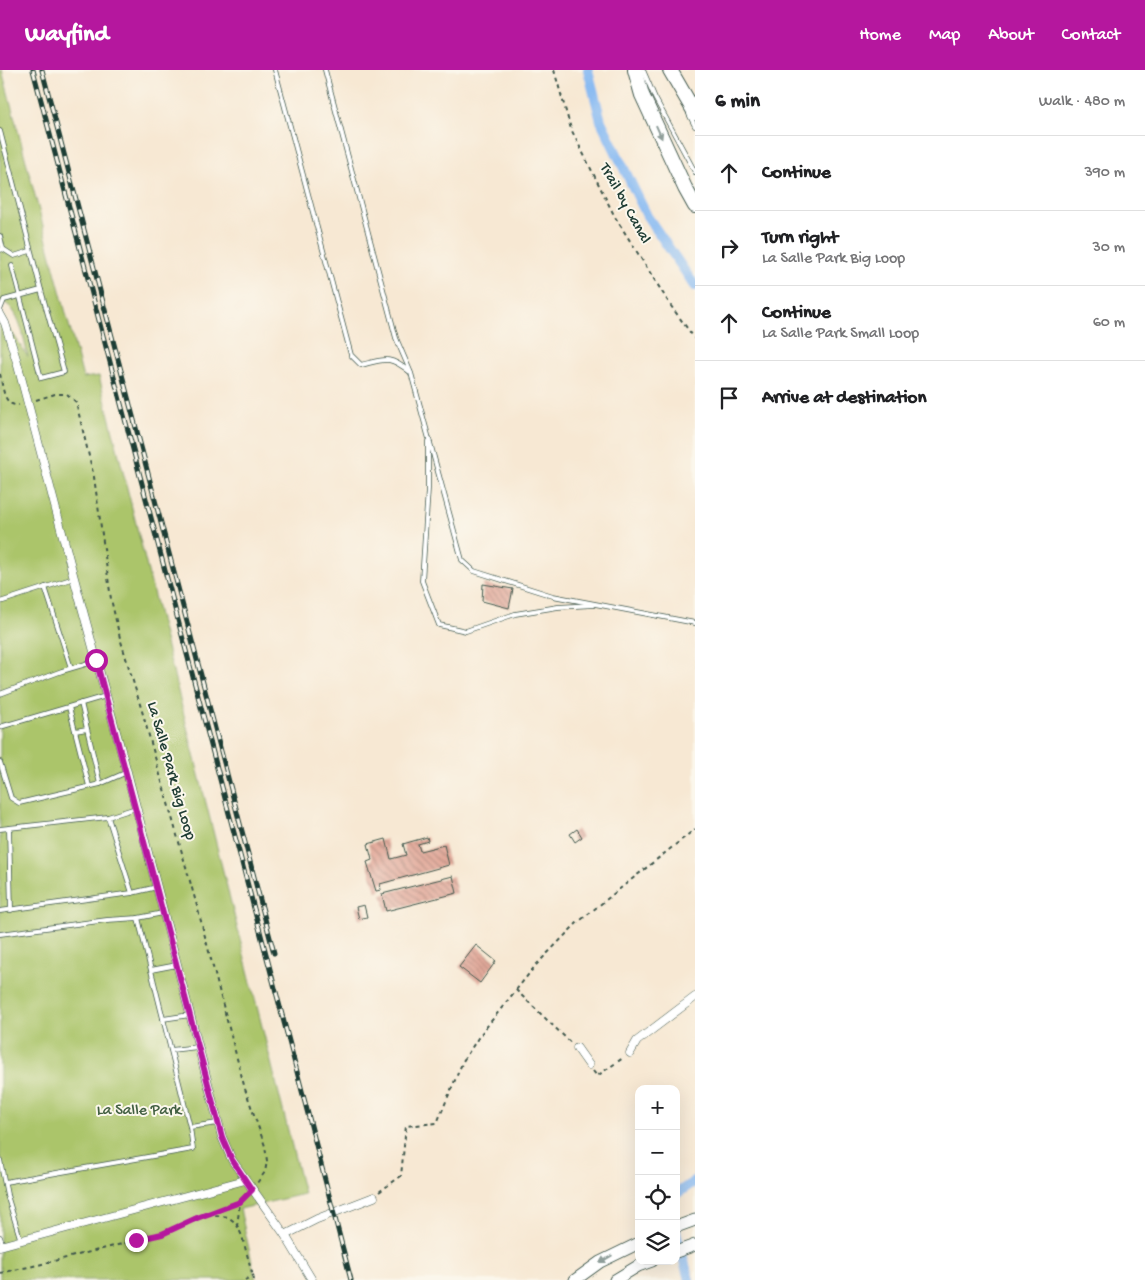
<!DOCTYPE html>
<meta charset="utf-8">
<style>
:root{--surface:#fff;--page:#f6f6f6;--text:#202124;--muted:#757577;--line:#e0e0e0;--accent:#b5179e}
body{margin:0;font-family:"Gochi Hand",sans-serif;background:var(--page);color:var(--text)}
.controls{position:absolute;right:15px;bottom:15px;display:grid;overflow:hidden;border-radius:10px;box-shadow:0 5px 20px #0002}
.controls button{width:45px;height:45px;display:grid;place-items:center;padding:0;border:0;border-bottom:1px solid var(--line);background:var(--surface);color:var(--text);font:25px sans-serif}
.stop{position:absolute;width:15px;height:15px;margin:-11px;border:4px solid #b5179e;border-radius:50%;background:#fff}
.stop.end{background:#b5179e;border-color:#fff;box-shadow:0 1px 5px #0008}
.list{margin:0;padding:0;list-style:none}
h2{display:flex;justify-content:space-between;align-items:center;height:65px;margin:0;padding:0 20px;font-size:21px}
h2 small{font-size:16px;font-weight:400;color:var(--muted)}
.list li{display:grid;grid-template-columns:32px 1fr auto;gap:15px;align-items:center;box-sizing:border-box;height:75px;padding:0 20px;border-top:1px solid var(--line)}
.list b{display:block;font-size:19px;white-space:nowrap}
.list p{margin:0;font-size:16px;white-space:nowrap;color:var(--muted)}
.list em{font-size:16px;font-style:normal;color:var(--muted)}
.icon{flex:none;width:28px;height:28px;fill:none;stroke:currentColor;stroke-width:2;stroke-linecap:round;stroke-linejoin:round}
.map{position:relative;flex:none;width:695px;height:1210px;overflow:hidden}
header{display:flex;align-items:center;gap:30px;box-sizing:border-box;height:70px;padding:0 25px;background:var(--accent);color:#fff}
header strong{font-size:24px}
nav{display:flex;gap:28px;margin-inline-start:auto;font-size:18px}
main{display:flex}
aside{flex:1;background:var(--surface)}
.map>svg:first-child{display:block}
</style>
<header>
<strong>Wayfind</strong>
<nav><a>Home</a><a>Map</a><a>About</a><a>Contact</a></nav>
</header>
<main>
<div class="map">
<svg width="695" height="1210" viewBox="0 0 695 1210">
<defs>
<pattern id="building-back-hatch" width="6" height="6" patternUnits="userSpaceOnUse" patternTransform="scale(1.25)"><rect width="6" height="6" fill="#e2a99a"/><path d="M-1 5l2 2M0 0l6 6M5-1l2 2" fill="none" stroke="#b78b7e"/></pattern>
</defs>
<rect width="100%" height="100%" fill="#fbf7ec"/>
<filter id="ink" filterUnits="userSpaceOnUse"><feTurbulence type="fractalNoise" baseFrequency=".02" numOctaves="2"/><feDisplacementMap in="SourceGraphic" scale="10" xChannelSelector="R" yChannelSelector="G"/><feConvolveMatrix kernelMatrix="1 2 1 2 8 2 1 2 1" color-interpolation-filters="sRGB"/></filter>
<filter id="wash" filterUnits="userSpaceOnUse"><feTurbulence type="fractalNoise" baseFrequency=".0096" numOctaves="4" result="noise"/><feDisplacementMap in="SourceGraphic" scale="20" xChannelSelector="R" yChannelSelector="G"/><feGaussianBlur stdDeviation="1.12" result="paint"/><feColorMatrix in="noise" values="0 0 0 0 0 0 0 0 0 0 0 0 0 0 0 0 0 1.4 0 .05"/><feComposite in="paint" operator="in"/></filter>
<g filter="url(#wash)">
<rect width="100%" height="100%" fill="#f7e8d3"/>
<path fill="#abc56b" stroke="#658150" d="M0,0h2l81,308 16,-2 205,818 -64,15 16,71h-256v-966l28,43c-5,-20 -7,-48 -28,-57z"/>
<g fill="none" stroke-linecap="round" stroke-linejoin="round">
<g stroke="#84b8f2" stroke-width="10">
<path d="M588,0l13,51 46,95 48,70"/>
<path d="M676,1124l19,-13"/>
<path d="M676,1161l13,49"/>
</g>
</g>
<g id="blocks">
<g fill="url(#building-back-hatch)">
<path d="M483,514l30,5 -4,19 -27,-7z"/>
<path d="M577,759l5,8 -7,5 -5,-8z"/>
<path d="M427,767l1,4 -10,3 2,7 24,-6 5,20 -69,19 1,6 -5,1 -9,-29 5,-2 -4,-16 18,-5 5,20 15,-4 -3,-11z"/>
<path d="M453,806l4,17 -71,18 -4,-17z"/>
<path d="M364,835l3,12 -8,2 -3,-12z"/>
<path d="M476,875l20,16 -16,22 -21,-16z"/>
</g>
</g>
</g>
<g filter="url(#ink)">
<use href="#blocks" fill-opacity="0" stroke="#3f574c" stroke-width="1"/>
<g fill="none" stroke-linecap="round" stroke-linejoin="round">
<defs>
<g id="lane">
<path d="M275,0l76,285 10,10c24,-6 28,-10 49,7"/>
<path d="M325,0l71,268 15,35 51,187 12,11 79,25 142,27"/>
<path d="M643,0l12,28 40,74"/>
<path d="M689,44l6,12"/>
<path d="M0,61l41,159 -37,10 -4,10"/>
<path d="M0,166l3,13"/>
<path d="M0,180l3,-1 11,7 16,-5"/>
<path d="M12,196l29,112 23,-6 -23,-82"/>
<path d="M428,371v48l-6,92 17,44 27,6 49,-17 43,-7 35,-2"/>
<path d="M45,517l26,81"/>
<path d="M0,532l74,-24"/>
<path d="M0,624l62,-23 34,-10"/>
<path d="M81,633l19,81"/>
<path d="M69,637l20,79"/>
<path d="M0,657l106,-31"/>
<path d="M75,661l12,-2"/>
<path d="M0,692l11,36 8,5 81,-19 27,-12"/>
<path d="M108,747l24,76"/>
<path d="M9,758l2,82"/>
<path d="M0,759l108,-12 28,-9"/>
<path d="M0,841l132,-18 25,-6"/>
<path d="M0,864l107,-14 31,-2 25,-5"/>
<path d="M151,900l26,-5"/>
<path d="M163,949l27,-4"/>
<path d="M171,980l27,-3"/>
<path d="M190,1057l28,-4"/>
<path d="M0,1090l7,35 14,46"/>
<path d="M5,1112l188,-33 -3,-22 -52,-209"/>
<path d="M0,1167l3,9"/>
</g>
<g id="street">
<path d="M0,244l5,9 12,39 57,216 53,194 95,365 10,23 53,75 27,45"/>
<path d="M577,978l12,17"/>
<path d="M630,983l7,-12 58,-44"/>
<path d="M285,1165l32,-16 57,-22"/>
<path d="M0,1176l245,-66"/>
</g>
<g id="primary">
<path d="M676,1157l19,-7"/>
<path d="M676,1182l19,-7"/>
<path d="M575,1210l25,-18 39,-19"/>
<path d="M615,1210l23,-14 14,-5"/>
</g>
<g id="highway">
<path d="M635,0l7,25 43,93 10,18"/>
<path d="M670,0l25,43"/>
</g>
</defs>
<use href="#lane" stroke="#3f574c" stroke-width="5.5"/>
<use href="#street" stroke="#3f574c" stroke-width="9"/>
<use href="#primary" stroke="#3f574c" stroke-width="13"/>
<use href="#highway" stroke="#3f574c" stroke-width="16"/>
<g stroke="#3f574c" stroke-width="2" stroke-dasharray="4 4" stroke-linecap="butt">
<path d="M554,0l17,59 44,88 56,89 24,33"/>
<path d="M0,304c3,12 3,33 19,31"/>
<path d="M36,330l19,-6h12l9,8 18,75 17,122 9,39 22,73 55,195 48,183 20,57 2,15 -2,11 -8,11"/>
<path d="M516,920l20,-25 41,-42 118,-94"/>
<path d="M593,1001l4,5 26,-18"/>
<path d="M379,1122l22,-16 5,-50 31,-3 26,-62 17,-26 36,-45 55,53"/>
<path d="M210,1144l30,-12 7,-8"/>
<path d="M237,1156l3,-23"/>
<path d="M0,1203l38,-8 124,-31 35,-16 13,-4 18,3 8,6 6,13 12,44"/>
<path d="M245,1210l9,-5"/>
</g>
<use href="#lane" stroke="#fff" stroke-width="4"/>
<use href="#street" stroke="#fff" stroke-width="8"/>
<use href="#primary" stroke="#fff" stroke-width="11"/>
<use href="#highway" stroke="#fff" stroke-width="14"/>
<defs>
<g id="rail">
<path d="M33,0l262,994 56,216"/>
<path d="M42,0l232,883"/>
</g>
</defs>
<use href="#rail" stroke="#1f3d34" stroke-width="5"/>
<use href="#rail" stroke="#fbf7ec" stroke-width="3" stroke-dasharray="9" stroke-linecap="butt"/>
</g>
<defs><path id="oneway-solid" d="M-6-.8H1V-3.2L6.5 0L1 3.2V.8H-6Z" transform="scale(1.25)"/></defs>
<g fill="#8f9e9a">
<use href="#oneway-solid" transform="translate(659 62) rotate(66)"/>
<use href="#oneway-solid" transform="translate(606 1189) rotate(150)"/>
</g>
</g>
<g fill="none" stroke-linecap="round" stroke-linejoin="round" filter="url(#ink)">
<path stroke="#b5179e" stroke-width="6" d="M96,590l126,477 10,23 20,30 -12,12 -43,16 -35,16 -26,6"/>
</g>
<g text-anchor="middle" dominant-baseline="central" stroke-width="4" stroke-linejoin="round" paint-order="stroke">
<g font-size="16" fill="#1f3d34" stroke="#fbf7ec">
<text transform="translate(624 134) rotate(61)">Trail by Canal</text>
<text transform="translate(170 701) rotate(74)">La Salle Park Big Loop</text>
</g>
<g font-size="16" fill="#425f42" stroke="#fbf7ec">
<text x="139" y="1041">La Salle Park</text>
</g>
</g>
</svg>
<div class="controls">
<button>+</button>
<button>−</button>
<button><svg class="icon" aria-label="locate" viewBox="0 0 24 24"><circle cx="12" cy="12" r="6"/><path d="M12 2v4M12 18v4M2 12h4M18 12h4"/></svg></button>
<button><svg class="icon" aria-label="layers" viewBox="0 0 24 24"><path d="M12 4l9 5-9 5-9-5zM3 14l9 5 9-5"/></svg></button>
</div>
<div class="stop" style="left:96px;top:590px"></div>
<div class="stop end" style="left:136px;top:1170px"></div>
</div>
<aside>
<h2>6 min<small>Walk · 480 m</small></h2>
<ul class="list">
<li><svg class="icon" aria-label="ahead" viewBox="0 0 24 24"><path d="M12 20V5M6 11l6-6 6 6"/></svg><div><b>Continue</b></div><em>390 m</em></li>
<li><svg class="icon" aria-label="right" viewBox="0 0 24 24"><path d="M7 20v-9h11M14 6l5 5-5 5"/></svg><div><b>Turn right</b><p>La Salle Park Big Loop</p></div><em>30 m</em></li>
<li><svg class="icon" aria-label="ahead" viewBox="0 0 24 24"><path d="M12 20V5M6 11l6-6 6 6"/></svg><div><b>Continue</b><p>La Salle Park Small Loop</p></div><em>60 m</em></li>
<li><svg class="icon" aria-label="arrive" viewBox="0 0 24 24"><path d="M6 21V4h12l-3 4 3 4H6"/></svg><div><b>Arrive at destination</b></div></li>
</ul>
</aside>
</main>
